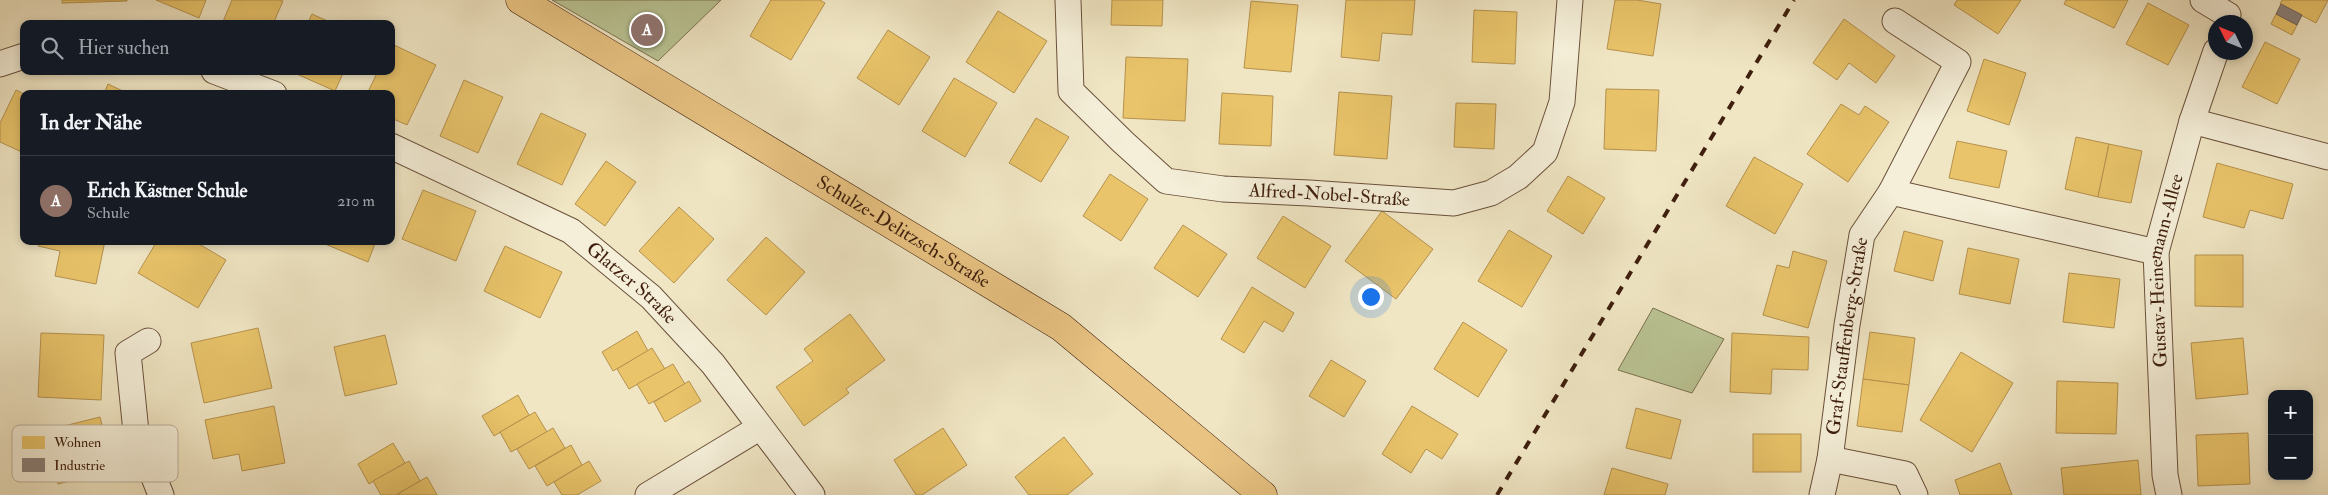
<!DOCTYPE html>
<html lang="de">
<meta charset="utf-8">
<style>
:root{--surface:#171b24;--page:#20242c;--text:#f1f3f6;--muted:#9ea1a6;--line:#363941;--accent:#d93025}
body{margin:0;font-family:"IM FELL Double Pica",serif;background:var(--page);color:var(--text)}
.controls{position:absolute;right:15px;bottom:15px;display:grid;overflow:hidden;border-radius:10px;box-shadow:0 2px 8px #0003}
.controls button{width:45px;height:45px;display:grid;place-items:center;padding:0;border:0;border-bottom:1px solid var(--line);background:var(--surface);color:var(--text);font:25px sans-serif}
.compass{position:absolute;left:2208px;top:15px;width:45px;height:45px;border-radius:50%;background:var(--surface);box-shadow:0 2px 8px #0003;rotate:313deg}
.you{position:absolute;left:1370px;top:296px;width:18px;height:18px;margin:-12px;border:4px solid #fff;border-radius:50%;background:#1a73e8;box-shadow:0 0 0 8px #1a73e833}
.badge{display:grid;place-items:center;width:32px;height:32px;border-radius:50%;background:var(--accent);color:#fff;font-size:16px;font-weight:700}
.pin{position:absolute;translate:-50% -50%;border:2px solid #fff;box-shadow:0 1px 5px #0006}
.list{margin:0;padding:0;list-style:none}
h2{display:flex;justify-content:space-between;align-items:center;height:65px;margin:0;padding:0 20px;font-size:21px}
h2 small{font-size:16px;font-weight:400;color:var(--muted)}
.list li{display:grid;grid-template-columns:32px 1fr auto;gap:15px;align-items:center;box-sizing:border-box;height:90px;padding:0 20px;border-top:1px solid var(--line)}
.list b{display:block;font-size:19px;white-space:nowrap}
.list p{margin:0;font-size:16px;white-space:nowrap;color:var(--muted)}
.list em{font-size:16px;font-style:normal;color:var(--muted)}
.icon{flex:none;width:28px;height:28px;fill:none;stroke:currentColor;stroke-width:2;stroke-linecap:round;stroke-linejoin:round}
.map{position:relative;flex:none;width:2328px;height:495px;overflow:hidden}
.search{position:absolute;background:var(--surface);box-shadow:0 2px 8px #0003;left:20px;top:20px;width:375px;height:55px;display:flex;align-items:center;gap:12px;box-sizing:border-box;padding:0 18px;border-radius:10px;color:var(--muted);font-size:19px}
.panel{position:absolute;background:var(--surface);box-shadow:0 2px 8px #0003;left:20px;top:90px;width:375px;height:155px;border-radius:10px}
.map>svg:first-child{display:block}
</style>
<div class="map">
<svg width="2328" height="495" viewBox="0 0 2328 495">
<rect width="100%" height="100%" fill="#f0e6c4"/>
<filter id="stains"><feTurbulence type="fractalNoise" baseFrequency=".004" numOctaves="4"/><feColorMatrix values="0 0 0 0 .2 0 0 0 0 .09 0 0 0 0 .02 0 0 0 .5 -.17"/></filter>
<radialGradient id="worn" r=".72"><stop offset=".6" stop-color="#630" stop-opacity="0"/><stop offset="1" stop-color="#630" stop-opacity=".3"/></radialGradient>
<g fill="#bac494" stroke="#7c7250">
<path d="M552,0h169l-63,61z"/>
<path d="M1653,308l71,31 -32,54 -74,-23z"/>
</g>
<g fill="#e9c46a" stroke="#b6924e">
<path d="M62,0h65v1l-65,2z"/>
<path d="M156,0h50l-7,18z"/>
<path d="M232,0h48l3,1 -10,23h-51z"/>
<path d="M771,0h49l5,3 -34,57 -41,-24z"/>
<path d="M1112,0h51l-1,26 -51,-1z"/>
<path d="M1346,0h69l-3,35 -30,-2 -3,28 -38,-4z"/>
<path d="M1615,0h22l24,4 -8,52 -46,-7z"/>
<path d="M1957,0h64l-23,34 -44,-29z"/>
<path d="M2066,0h62l-14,28 -50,-24z"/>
<path d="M2282,0h46l-12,23 -36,-19z"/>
<path d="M1251,1l47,4 -7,67 -47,-4z"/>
<path d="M2148,3l41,22 -21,40 -42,-21z"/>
<path d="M1474,10l43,2 -2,52 -43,-2z"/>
<path d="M998,11l49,30 -33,52 -48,-31z"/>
<path d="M312,14l22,10h-27z"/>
<path d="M2276,14l21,11 -5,10 -21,-11z"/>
<path d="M1844,19l51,37 -19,27 -27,-20 -12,17 -24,-17z"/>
<path d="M888,30l42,27 -31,48 -42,-27z"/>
<path d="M2265,42l35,17 -23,45 -35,-17z"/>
<path d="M392,44l44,21 -29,60 -16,-7v-24h-24l11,-23h13z"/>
<path d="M1126,57l62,2 -3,62 -62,-3z"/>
<path d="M1984,59l42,14 -17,52 -42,-14z"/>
<path d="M290,71h54l-9,20z"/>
<path d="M954,78l43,25 -32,54 -43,-26z"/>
<path d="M464,80l39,17 -25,56 -38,-17z"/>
<path d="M108,84l21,10h-25z"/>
<path d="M1606,89l53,1 -3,61 -52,-2z"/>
<path d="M16,90l8,4v59l-24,-11v-19z"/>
<path d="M1339,92l53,4 -5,63 -53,-4z"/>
<path d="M1222,93l51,3 -2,50 -52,-2z"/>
<path d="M1456,103l40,1 -2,45 -40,-2z"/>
<path d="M1841,104l18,11 6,-9 24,16 -41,60 -41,-28z"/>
<path d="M541,113l45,21 -24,51 -45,-21z"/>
<path d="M1036,118l33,19 -28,45 -32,-19z"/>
<path d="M2076,137l33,7 -11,53 -33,-8z"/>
<path d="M1957,141l50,10 -8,37 -50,-10z"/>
<path d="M2109,144l33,7 -11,52 -33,-6z"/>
<path d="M1754,157l49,27 -28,50 -49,-28z"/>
<path d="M606,161l30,21 -31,44 -30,-22z"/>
<path d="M2217,163l76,21 -10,35 -33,-9 -6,18 -41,-11z"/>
<path d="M1110,174l38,25 -27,42 -38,-25z"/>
<path d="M1568,176l37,22 -22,36 -36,-23z"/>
<path d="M423,190l53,21 -20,50 -54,-22z"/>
<path d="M679,207l35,32 -40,44 -35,-32z"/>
<path d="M1382,211l51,38 -37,50 -51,-38z"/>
<path d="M1283,216l48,30 -26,42 -48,-30z"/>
<path d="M1183,225l44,29 -29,43 -44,-29z"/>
<path d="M1509,230l43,26 -30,51 -44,-26z"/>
<path d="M1904,231l39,10 -10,40 -39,-10z"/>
<path d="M766,237l39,35 -39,43 -39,-35z"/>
<path d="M39,241h66l-9,43 -41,-8 5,-25 -22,-5z"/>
<path d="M157,241h37l32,19 -28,48 -60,-35z"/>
<path d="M318,241h58l-8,21z"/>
<path d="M505,246l57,26 -22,46 -56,-27z"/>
<path d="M1968,248l51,11 -9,45 -51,-10z"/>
<path d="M1793,251l34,10 -19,67 -45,-13 14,-50 12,3z"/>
<path d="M2195,255h48v52l-48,-1z"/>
<path d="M2069,273l51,6 -6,49 -51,-6z"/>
<path d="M1252,287l42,26 -11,19 -19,-11 -20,32 -23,-14z"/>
<path d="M850,314l35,46 -39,29 3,4 -45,33 -28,-39 37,-26 -9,-12z"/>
<path d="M1463,322l44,28 -29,47 -44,-28z"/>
<path d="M258,328l14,60 -68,15 -13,-60z"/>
<path d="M637,331l11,20 -35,20 -11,-19z"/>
<path d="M1870,332l45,6 -6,47 -46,-6z"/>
<path d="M41,333l63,2 -3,65 -63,-3z"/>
<path d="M1732,333l77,4 -1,33 -36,-1 -1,25 -41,-2z"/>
<path d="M385,335l12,49 -52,12 -11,-49z"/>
<path d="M2243,338l5,56 -52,5 -5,-56z"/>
<path d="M652,348l13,21 -36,20 -12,-20z"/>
<path d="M1961,352l52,31 -41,69 -52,-32z"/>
<path d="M1331,360l35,21 -22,36 -35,-21z"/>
<path d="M673,364l12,20 -36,20 -12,-20z"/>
<path d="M1863,379l46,6 -7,47 -45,-6z"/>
<path d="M689,381l12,20 -36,21 -11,-20z"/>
<path d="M2057,381l61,2 -2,51 -60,-1z"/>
<path d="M518,395l11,20 -35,21 -12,-20z"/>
<path d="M274,406l11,57 -43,8 -3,-17 -26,5 -8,-39z"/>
<path d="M1412,406l46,28 -16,25 -16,-10 -15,24 -29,-19z"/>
<path d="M1636,408l45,12 -10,39 -45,-11z"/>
<path d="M535,412l12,20 -36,20 -11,-20z"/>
<path d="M100,417l13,53 -55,14 -14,-53z"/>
<path d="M553,428l12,20 -36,21 -12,-20z"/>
<path d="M943,428l24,37 -45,30h-6l-22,-35z"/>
<path d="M2248,433l2,51 -52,2 -2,-51z"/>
<rect x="1753" y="434" width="48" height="38"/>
<path d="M1064,437l29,37 -26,21h-38l-14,-18z"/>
<path d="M393,443l12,20 -36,21 -11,-20z"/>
<path d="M571,445l11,20 -35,21 -12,-20z"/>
<path d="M2138,460l3,35h-77l-3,-27z"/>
<path d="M409,461l11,20 -24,14h-15l-8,-14z"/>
<path d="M589,461l12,20 -24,14h-15l-8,-13z"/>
<path d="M2000,463l12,32h-52l-5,-15z"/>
<path d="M1612,468l56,16 -3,11h-61z"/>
<path d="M427,477l10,18h-41l24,-14z"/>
</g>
<path fill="#8a817c" stroke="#74645b" d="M2281,4l21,11 -5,10 -21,-11z"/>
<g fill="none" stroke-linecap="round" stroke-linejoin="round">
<defs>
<g id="minor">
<path id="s1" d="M1068,0l3,91 52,51 43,39 57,8 86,4 145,10 37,-10 27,-16 27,-25 17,-50 8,-102"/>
<path d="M2203,0l25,15"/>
<path d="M1895,21l63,41 -67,130 265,60"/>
<path d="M0,64l24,-8"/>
<path d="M214,71l60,23"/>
<path d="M2192,121l136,36"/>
<path id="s2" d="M391,146l180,85 80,66 62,67 99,131"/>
<path d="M148,341l-20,12 8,79 25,63"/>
<path d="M1830,459l75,15 10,21"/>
<path d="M648,495l111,-67"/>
<path id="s3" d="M1822,495l8,-36 17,-134 15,-90 29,-43"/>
<path id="s4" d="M2169,495l-4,-20 -9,-223 36,-131 24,-70"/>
</g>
<g id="major">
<path id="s5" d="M520,0l541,327 202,168"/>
</g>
</defs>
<use href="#minor" stroke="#6b513b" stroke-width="27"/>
<use href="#major" stroke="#3f1f0d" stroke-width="29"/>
<use href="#minor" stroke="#f5efd9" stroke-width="25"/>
<use href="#major" stroke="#e8c382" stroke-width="28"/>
<path stroke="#3f1f0d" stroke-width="4" stroke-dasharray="9 9" stroke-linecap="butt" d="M1497,495l297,-495"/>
</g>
<g text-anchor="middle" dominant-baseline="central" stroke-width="5" stroke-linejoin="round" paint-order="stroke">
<g font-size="19" fill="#3f1f0d" stroke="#f5efd9">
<text stroke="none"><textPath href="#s1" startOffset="386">Alfred-Nobel-Straße</textPath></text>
<text stroke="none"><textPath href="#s5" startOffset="448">Schulze-Delitzsch-Straße</textPath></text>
<text stroke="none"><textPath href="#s4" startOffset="226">Gustav-Heinemann-Allee</textPath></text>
<text stroke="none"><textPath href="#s2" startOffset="279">Glatzer Straße</textPath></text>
<text stroke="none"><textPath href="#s3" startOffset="161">Graf-Stauffenberg-Straße</textPath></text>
</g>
</g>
<rect x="12" y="425" width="166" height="57" rx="8" fill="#f5efd9" stroke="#beb19c" stroke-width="1"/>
<rect x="22" y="436" width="23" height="13" fill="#e9c46a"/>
<rect x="22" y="458" width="23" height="14" fill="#8a817c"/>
<g font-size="14" fill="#3f1f0d">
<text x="54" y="447">Wohnen</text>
<text x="54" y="470">Industrie</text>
</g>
<rect width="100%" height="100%" filter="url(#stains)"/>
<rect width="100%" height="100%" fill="url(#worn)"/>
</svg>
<div class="controls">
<button>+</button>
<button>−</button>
</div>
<svg class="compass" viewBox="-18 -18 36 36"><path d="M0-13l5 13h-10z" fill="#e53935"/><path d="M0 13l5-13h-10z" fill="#9ea1a6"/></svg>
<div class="you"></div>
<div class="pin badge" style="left:647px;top:30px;background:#8d6e63">A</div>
<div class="search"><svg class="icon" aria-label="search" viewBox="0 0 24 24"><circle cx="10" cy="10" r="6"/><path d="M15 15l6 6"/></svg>Hier suchen</div>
<section class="panel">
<h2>In der Nähe<small></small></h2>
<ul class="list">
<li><span class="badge" style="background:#8d6e63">A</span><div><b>Erich Kästner Schule</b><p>Schule</p></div><em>210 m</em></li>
</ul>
</section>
</div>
